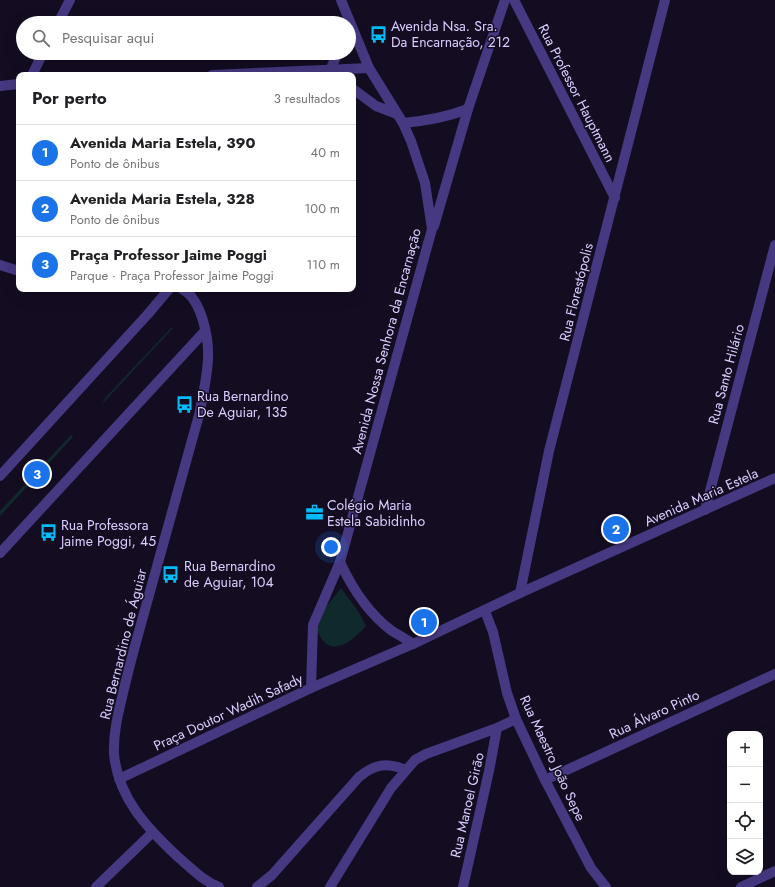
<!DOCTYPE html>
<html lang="pt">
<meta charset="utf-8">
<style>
:root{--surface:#fff;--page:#f6f6f6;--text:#202124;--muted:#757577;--line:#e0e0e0;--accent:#1a73e8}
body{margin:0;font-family:Jost,sans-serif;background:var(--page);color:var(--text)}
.controls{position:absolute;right:12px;bottom:12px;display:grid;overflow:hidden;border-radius:8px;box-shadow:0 4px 16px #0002}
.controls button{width:36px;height:36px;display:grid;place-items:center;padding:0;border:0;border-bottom:1px solid var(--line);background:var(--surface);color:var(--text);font:20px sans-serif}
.you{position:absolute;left:331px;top:547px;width:14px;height:14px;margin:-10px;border:3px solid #fff;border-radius:50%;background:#1a73e8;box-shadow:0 0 0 6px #1a73e833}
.badge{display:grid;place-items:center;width:26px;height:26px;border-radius:50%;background:var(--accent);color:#fff;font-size:13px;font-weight:700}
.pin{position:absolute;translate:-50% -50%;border:2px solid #fff;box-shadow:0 1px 4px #0006}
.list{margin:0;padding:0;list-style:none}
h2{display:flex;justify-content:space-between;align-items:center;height:52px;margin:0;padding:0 16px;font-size:17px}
h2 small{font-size:13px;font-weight:400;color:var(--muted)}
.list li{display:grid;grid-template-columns:26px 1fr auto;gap:12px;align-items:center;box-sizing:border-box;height:56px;padding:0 16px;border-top:1px solid var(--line)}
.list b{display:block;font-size:15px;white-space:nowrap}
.list p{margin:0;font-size:13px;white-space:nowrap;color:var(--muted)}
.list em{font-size:13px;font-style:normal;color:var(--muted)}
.icon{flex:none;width:22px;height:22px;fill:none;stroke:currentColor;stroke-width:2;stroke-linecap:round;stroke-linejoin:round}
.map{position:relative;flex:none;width:775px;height:887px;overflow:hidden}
.search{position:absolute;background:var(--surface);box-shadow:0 4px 16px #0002;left:16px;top:16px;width:340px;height:44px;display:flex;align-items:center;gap:10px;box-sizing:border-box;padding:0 14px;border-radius:22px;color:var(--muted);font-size:15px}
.panel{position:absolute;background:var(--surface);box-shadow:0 4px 16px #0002;left:16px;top:72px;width:340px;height:220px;border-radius:8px}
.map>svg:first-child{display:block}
</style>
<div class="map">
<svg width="775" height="887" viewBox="0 0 775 887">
<rect width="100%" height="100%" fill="#140d22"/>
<g fill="#10292c">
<path d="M172,327l1,1 -71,76 4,-7z"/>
<path d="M71,435l2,2 -2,2 -71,77v-5z"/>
<path d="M341,588l17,23 8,15c-15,16 -37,35 -49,4l8,-22z"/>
</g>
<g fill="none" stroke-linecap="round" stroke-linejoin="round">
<g stroke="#463881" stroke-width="10">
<path d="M514,0l101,198"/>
<path d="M58,23l12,-23"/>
<path d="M330,70l8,-17"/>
<path d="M32,75l11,-22"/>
<path d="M212,75l157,-7"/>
<path d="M0,86l19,-2"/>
<path d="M353,89l23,17 21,8"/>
<path d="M403,123c22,-2 44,-6 65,-14"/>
<path d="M434,226l34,-117 37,-109"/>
<path d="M0,265l19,6"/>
<path d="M182,289c20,10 27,50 26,70 -1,19 -5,37 -9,56 -20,70 -39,140 -58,209 -6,22 -12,43 -17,65 -5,21 -11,43 -10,65 4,44 33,74 64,103 13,11 25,24 41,30"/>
<path d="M0,476l148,-162 21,-25"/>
<path d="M705,510l70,-265"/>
<path d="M0,553l205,-222"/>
<path d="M340,562c12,26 29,52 52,69 7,4 14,8 21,13"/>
<path d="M520,593l29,-142 116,-451"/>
<path d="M485,611l8,21 14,61 9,26 29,61 46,88 15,19"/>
<path d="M311,688l2,-63 27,-63 92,-333 -7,-46 -14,-42 -8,-18 -34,-55 -28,-68"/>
<path d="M119,779l192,-91 102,-44 107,-51 255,-115"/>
<path d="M545,780l230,-106"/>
<path d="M96,887l56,-54"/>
<path d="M257,887l15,-12 87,-98c16,-13 27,-15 47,-7"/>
<path d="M330,887l61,-99 24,-28 11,-6 71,-26 19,-9"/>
<path d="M463,887l26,-116 8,-43"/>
<path d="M741,887l34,-16"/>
</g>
</g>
<defs>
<symbol id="bus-bare" viewBox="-9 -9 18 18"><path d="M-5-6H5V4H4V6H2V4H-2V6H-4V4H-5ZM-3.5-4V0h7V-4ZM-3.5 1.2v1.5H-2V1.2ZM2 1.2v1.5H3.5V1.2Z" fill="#00bcf9" stroke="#140d22" stroke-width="2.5" paint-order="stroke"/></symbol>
<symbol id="office-bare" viewBox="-9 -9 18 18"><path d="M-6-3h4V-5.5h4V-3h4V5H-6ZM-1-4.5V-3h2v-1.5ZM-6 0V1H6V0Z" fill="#00bcf9" stroke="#140d22" stroke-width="2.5" paint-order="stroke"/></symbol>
</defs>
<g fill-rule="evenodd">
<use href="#bus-bare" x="366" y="22" width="25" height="25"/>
<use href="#bus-bare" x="172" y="392" width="25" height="25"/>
<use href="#office-bare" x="302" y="500" width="25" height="25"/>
<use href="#bus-bare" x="36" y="520" width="25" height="25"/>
<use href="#bus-bare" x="158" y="562" width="25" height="25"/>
</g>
<g text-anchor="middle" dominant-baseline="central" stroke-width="3" stroke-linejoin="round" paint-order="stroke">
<g font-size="14" fill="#dbceff" stroke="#140d22" text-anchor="start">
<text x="391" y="26">Avenida Nsa. Sra.<tspan x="391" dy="16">Da Encarnação, 212</tspan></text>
<text x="197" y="396">Rua Bernardino<tspan x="197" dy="16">De Aguiar, 135</tspan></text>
<text x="327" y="505">Colégio Maria<tspan x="327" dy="16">Estela Sabidinho</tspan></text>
<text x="61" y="525">Rua Professora<tspan x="61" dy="16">Jaime Poggi, 45</tspan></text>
<text x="184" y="566">Rua Bernardino<tspan x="184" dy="16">de Aguiar, 104</tspan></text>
</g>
<g font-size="14" fill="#dbceff" stroke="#140d22">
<text transform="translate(577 93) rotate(63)">Rua Professor Hauptmann</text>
<text transform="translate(576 292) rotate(-76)">Rua Florestópolis</text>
<text transform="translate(386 341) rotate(-75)">Avenida Nossa Senhora da Encarnação</text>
<text transform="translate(726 374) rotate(-75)">Rua Santo Hilário</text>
<text transform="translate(701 497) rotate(-24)">Avenida Maria Estela</text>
<text transform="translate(123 644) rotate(-76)">Rua Bernardino de Águiar</text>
<text transform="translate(228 712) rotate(-25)">Praça Doutor Wadih Safady</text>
<text transform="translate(654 714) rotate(-25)">Rua Álvaro Pinto</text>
<text transform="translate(553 758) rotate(65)">Rua Maestro João Sepe</text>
<text transform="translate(467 805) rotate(-77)">Rua Manoel Girão</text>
</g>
</g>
</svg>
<div class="controls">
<button>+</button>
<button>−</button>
<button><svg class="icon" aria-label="locate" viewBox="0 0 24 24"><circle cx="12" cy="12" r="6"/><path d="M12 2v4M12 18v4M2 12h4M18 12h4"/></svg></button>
<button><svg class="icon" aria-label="layers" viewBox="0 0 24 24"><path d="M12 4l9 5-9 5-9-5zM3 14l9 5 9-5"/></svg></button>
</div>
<div class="you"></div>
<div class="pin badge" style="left:424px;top:622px">1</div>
<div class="pin badge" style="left:616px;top:529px">2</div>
<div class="pin badge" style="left:37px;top:474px">3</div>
<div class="search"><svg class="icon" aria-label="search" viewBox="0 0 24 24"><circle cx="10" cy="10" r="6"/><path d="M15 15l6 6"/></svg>Pesquisar aqui</div>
<section class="panel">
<h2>Por perto<small>3 resultados</small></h2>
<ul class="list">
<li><span class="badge">1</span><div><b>Avenida Maria Estela, 390</b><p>Ponto de ônibus</p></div><em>40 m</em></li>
<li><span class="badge">2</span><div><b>Avenida Maria Estela, 328</b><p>Ponto de ônibus</p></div><em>100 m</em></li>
<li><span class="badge">3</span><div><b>Praça Professor Jaime Poggi</b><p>Parque · Praça Professor Jaime Poggi</p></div><em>110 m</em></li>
</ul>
</section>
</div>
